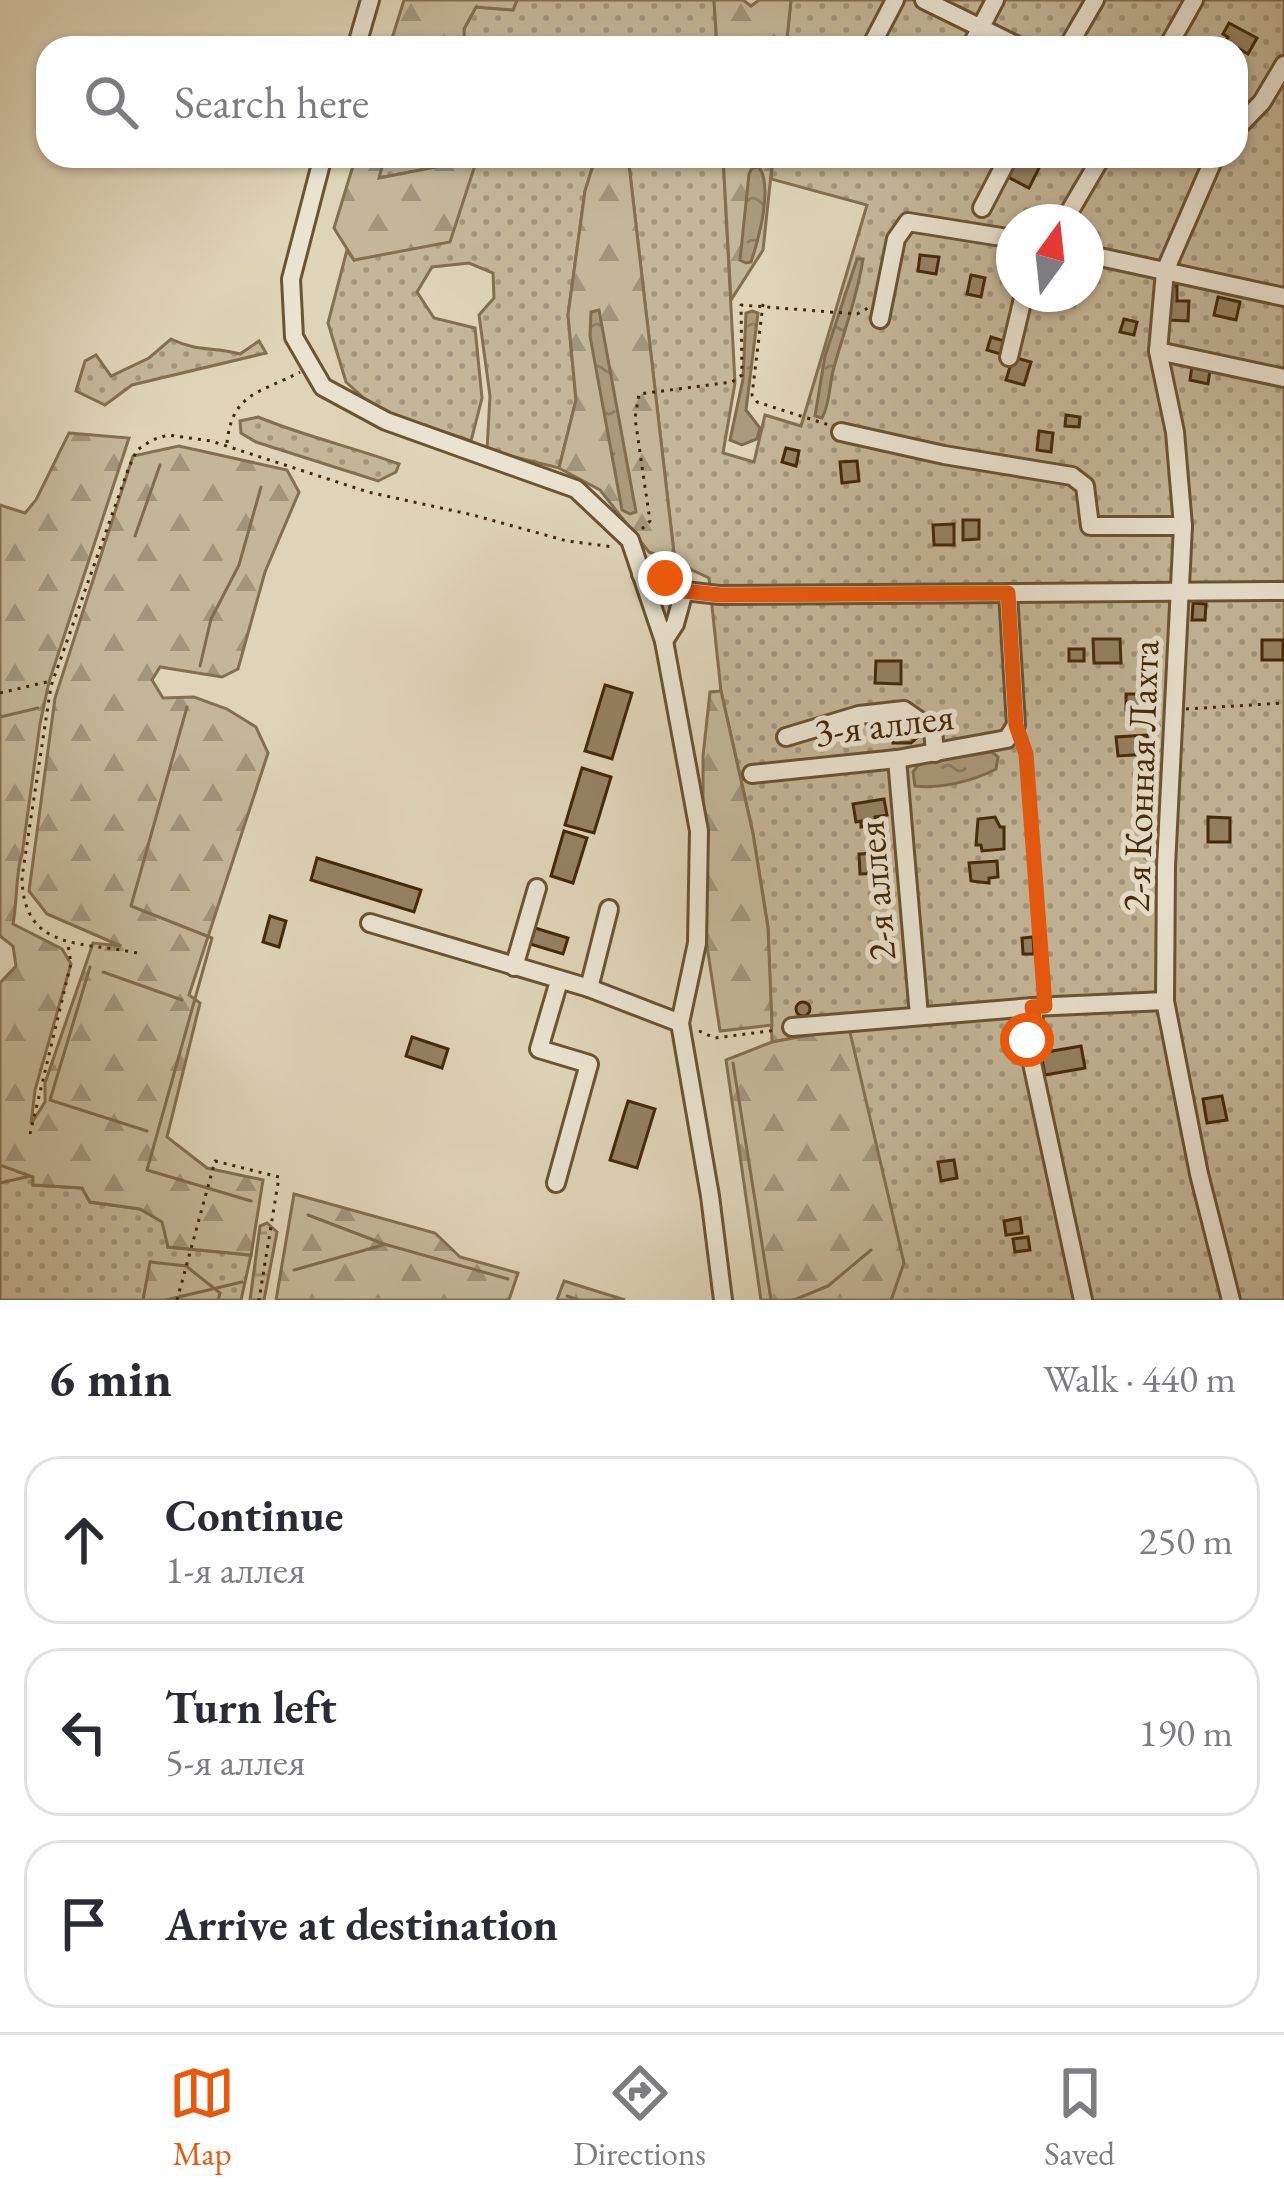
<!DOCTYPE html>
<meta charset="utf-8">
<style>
:root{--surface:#fff;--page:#f2f2f3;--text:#2b2b33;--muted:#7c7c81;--line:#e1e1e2;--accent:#ea580c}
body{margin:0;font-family:"EB Garamond",serif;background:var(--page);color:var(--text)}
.compass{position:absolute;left:996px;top:204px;width:108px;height:108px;border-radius:50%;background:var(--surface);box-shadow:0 3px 9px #0004;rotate:15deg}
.stop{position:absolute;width:36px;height:36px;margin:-27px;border:9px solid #ea580c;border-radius:50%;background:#fff}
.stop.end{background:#ea580c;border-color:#fff;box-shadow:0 3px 12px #0008}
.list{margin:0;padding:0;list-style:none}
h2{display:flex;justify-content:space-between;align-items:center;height:156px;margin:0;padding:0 48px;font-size:51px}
h2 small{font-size:39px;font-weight:400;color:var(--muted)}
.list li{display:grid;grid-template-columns:78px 1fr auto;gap:36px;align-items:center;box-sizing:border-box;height:168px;margin:0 24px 24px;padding:0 24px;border:3px solid var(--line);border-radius:36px}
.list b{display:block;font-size:45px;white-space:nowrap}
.list p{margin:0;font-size:39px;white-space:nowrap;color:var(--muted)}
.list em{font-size:39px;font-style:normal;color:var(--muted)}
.icon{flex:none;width:66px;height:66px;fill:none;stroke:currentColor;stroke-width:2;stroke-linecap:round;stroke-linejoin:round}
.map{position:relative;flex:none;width:1284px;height:1300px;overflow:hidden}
.search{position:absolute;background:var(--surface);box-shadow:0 3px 9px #0004;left:36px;right:36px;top:36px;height:132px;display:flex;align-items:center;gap:30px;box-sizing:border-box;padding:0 42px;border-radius:36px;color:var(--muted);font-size:45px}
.sheet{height:732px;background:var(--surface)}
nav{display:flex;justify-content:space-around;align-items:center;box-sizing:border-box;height:168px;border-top:3px solid var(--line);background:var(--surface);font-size:33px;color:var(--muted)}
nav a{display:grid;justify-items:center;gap:6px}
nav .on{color:var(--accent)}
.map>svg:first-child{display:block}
</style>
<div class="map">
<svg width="1284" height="1300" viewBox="0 0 1284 1300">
<defs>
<pattern id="green-dots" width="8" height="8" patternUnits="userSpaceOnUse" patternTransform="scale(3)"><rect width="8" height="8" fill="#c4b799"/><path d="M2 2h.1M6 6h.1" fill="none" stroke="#a1957b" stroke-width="1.8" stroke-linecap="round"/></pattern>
<pattern id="forest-firs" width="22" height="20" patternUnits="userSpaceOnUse" patternTransform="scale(3)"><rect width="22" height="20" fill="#c4b799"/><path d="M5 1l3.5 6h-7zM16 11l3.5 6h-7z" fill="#a1957b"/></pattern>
<pattern id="wetland-marsh" width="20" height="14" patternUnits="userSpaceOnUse" patternTransform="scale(3)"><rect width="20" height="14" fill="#c4b799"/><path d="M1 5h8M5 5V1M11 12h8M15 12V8" fill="none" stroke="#a1957b"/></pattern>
<pattern id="water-ripples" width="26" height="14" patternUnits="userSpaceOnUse" patternTransform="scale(3)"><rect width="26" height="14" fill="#aa9a7c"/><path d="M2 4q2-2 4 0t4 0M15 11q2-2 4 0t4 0" fill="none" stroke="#8c7e64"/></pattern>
</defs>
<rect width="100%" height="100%" fill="#dfd4b7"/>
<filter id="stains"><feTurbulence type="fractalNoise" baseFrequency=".00167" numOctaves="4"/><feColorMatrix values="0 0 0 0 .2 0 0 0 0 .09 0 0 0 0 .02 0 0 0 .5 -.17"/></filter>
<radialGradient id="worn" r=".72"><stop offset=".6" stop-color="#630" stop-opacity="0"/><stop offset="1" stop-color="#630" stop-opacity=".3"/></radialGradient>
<g fill="url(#green-dots)" stroke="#837050" stroke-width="3" fill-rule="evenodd">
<path d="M517,0h197l3,48h-253v-19l12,-22 37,3z"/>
<path d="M791,0h493v1300h-393l12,-37 -55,-235 -76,14 -4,-115 -15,-94 -32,-142 -12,-113 -34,-16 -47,-406h95l12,227 -12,70 31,9 11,-47 36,11 66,-221 -96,-26 2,-23h463v-108h-450zM1014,222h72v72h-72z"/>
<path d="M385,156h211l-11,35 -17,124 8,85 -17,68 -72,-18 3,-54 -11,-81 15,-17 -1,-25 -24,-10 -37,4 -15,25 17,26 41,10 7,70 -11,43 -95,-32 -30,-27 -18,-59 19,-73 7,10 123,-100 -99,18z"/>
<path d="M171,339c29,14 41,7 69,15l19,-13 7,12 -134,32 -27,20 -29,-14 9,-30 11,-6 15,21 38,-18z"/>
<path d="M258,417c46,19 94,30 141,47l-3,8 -18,9 -122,-39 -15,-9 -1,-12z"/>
<path d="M0,1165l33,12v8l49,3 8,14 50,7 23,13 5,25 83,8 -10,45h-23l2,-7 -69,-31 -8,38h-143z"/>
</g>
<g fill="url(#forest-firs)" stroke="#837050" stroke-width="3">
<path d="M404,0h113l-4,10 -37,-3 -12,22v19h-75z"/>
<path d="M714,0h29l8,6 8,-6h32l-5,48h-69z"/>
<path d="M356,156h29l-6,22 98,-19 -27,83 -96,18 -20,-32z"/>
<path d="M596,156h32l47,406 -26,-10 -49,-62 -41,-22 17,-68 -8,-85 17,-124z"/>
<path d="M723,156h50l-10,94 -32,50z"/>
<path d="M69,433l60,5 -80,244 -9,42 -18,131c-6,13 -5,50 -9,69l49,25 9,15 -36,126 -4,34 14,-22v-19l48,-140 28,3 -74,-32 -18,-23 26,-193 78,-242 46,-10 108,24 12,22 -34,80 -27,97 -16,8 -62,-10 -8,13 11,18 31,-1 33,12 29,18 12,26 -79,242 11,8 -33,134 40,31 56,12 -12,75 -83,-8 -6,-25 -22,-13 -50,-7 -8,-14 -49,-3v-8l-33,-12v-182l16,-17 -3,-20 -13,-10v-431l25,8 11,-13z"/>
<path d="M721,691l32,143 15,94 4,97 -52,6 -17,-111v-164l7,-64z"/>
<path d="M849,1028l55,235 -13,37h-130l-35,-240 46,-18z"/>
<path d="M294,1194l141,39 25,24 58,16 -9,27h-233z"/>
<path d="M150,1262l36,4 34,27 -2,7h-75z"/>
<path d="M564,1281l61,19h-68z"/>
</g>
<path fill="url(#wetland-marsh)" stroke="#837050" stroke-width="3" d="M267,1223l10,9 -13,68h-14l10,-74z"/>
<g fill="url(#water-ripples)" stroke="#806d4e" stroke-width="3">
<path d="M759,167c14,20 0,71 -8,95l-5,1 -6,-3 9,-86 3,-6z"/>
<path d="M857,259h6c-6,40 -20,74 -30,112 -4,16 -3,33 -11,47l-7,-2 10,-60z"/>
<path d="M599,310l37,202 -6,2 -8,-4 -32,-174 1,-24z"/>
<path d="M752,311l6,2 -12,97 14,18 -3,11 -15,6 -12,-5 13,-61 3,-66z"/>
<path d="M992,752l6,5 -2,12c-23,12 -55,20 -81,17l-2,-14 7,-9z"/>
</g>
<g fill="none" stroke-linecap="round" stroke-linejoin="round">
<g stroke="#806d4e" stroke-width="3">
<path d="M135,536l25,-71"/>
<path d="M200,666l11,-47 28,-54 22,-78"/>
<path d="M187,707l-56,199 81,32 -65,232 104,31"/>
<path d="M0,717l38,-9"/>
<path d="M90,967l-40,133 97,31"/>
<path d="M103,972l79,28"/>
<path d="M733,1063l38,237"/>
<path d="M0,1183l30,-7"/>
<path d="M308,1215l76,29 124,35"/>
<path d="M294,1270l89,-25"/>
<path d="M567,1296l11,4"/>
<path d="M166,1300l76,-18"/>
<path d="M794,1300l34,-14 43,-36"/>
</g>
</g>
<g fill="#948263" stroke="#422908" stroke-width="3">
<path d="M1229,23l28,15 -9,16 -22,-13 2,-4 -5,-3z"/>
<path d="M1016,156l24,10 -11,22 -23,-12z"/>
<path d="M920,255l19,2 -3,17 -18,-3z"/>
<path d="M971,275l14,3 -4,19 -14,-3z"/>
<path d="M1170,286h7v15h12l-1,20 -19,-1z"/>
<path d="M1218,297l22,5 -4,18 -22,-5z"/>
<path d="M1124,319l13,3 -3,13 -14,-3z"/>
<path d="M991,337l16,5 -3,13 -17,-5z"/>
<path d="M1013,357l18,5 -7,23 -18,-5z"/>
<path d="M1192,366l18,4 -2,14 -18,-4z"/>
<path d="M1066,415l14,2 -1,10 -14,-1z"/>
<path d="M1039,431l14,2 -2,19 -14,-2z"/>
<path d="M786,448l13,3 -3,15 -14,-4z"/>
<path d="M857,461l2,20 -17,2 -2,-21z"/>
<path d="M963,520h16v19l-16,1z"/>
<path d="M954,524v21h-20l-1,-20z"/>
<path d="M1193,603l13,1 -1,16h-13z"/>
<path d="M1093,639h27l1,24h-27z"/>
<rect x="1262" y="640" width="21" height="20"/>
<rect x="1069" y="649" width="15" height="12"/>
<path d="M876,661h25v23l-26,-1z"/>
<path d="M605,685l27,8 -20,66 -27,-8z"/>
<rect x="1126" y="694" width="21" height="16"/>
<path d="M894,717h11l-1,6h15v13l-8,7h-18z"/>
<path d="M1147,735l2,19 -31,2 -2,-19z"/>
<path d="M582,768l29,9 -17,56 -29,-8z"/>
<path d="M884,799l3,16 -12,2 1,8 -15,2v-6l-5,1 -3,-18z"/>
<path d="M995,817l5,10h4v22l-22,2 -1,-6h-5l2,-26z"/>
<path d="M1208,817l22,1v24h-22z"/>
<path d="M564,831l23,7 -14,45 -22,-7z"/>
<path d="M884,853l1,20 -25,1 -1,-20z"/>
<path d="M317,858l104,32 -7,22 -103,-32z"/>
<path d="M997,861l1,16 -9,1v5l-18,-2 -2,-18z"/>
<path d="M270,916l16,5 -7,26 -16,-5z"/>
<path d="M535,928l33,10 -5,16 -33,-10z"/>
<path d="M1033,937l1,17h-11l-1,-16z"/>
<circle cx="803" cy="1009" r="7"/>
<path d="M412,1037l36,12 -6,19 -36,-12z"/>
<path d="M1081,1046l4,22 -40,7 -4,-22z"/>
<path d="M1222,1096l5,24 -20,3 -4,-24z"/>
<path d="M628,1101l27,8 -18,59 -27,-8z"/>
<path d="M954,1160l3,18 -16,3 -3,-19z"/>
<path d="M1020,1218l2,15 -16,2 -2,-14z"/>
<path d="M1028,1237l2,13 -15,2 -2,-13z"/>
</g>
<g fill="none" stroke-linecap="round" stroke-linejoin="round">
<defs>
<g id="minor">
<path d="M924,0l98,48"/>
<path d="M356,48l14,-48"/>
<path d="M870,48l25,-48"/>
<path d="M970,48l25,-48"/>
<path d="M1067,48l28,-48"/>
<path d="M1167,48l27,-48"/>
<path d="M1236,129l26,-27 22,-37"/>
<path d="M323,156l-32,123 3,58 29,50 63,34 190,68 54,51 34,101 35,190 -2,112 -17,80 30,173 13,104"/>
<path d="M1215,156l-50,115 -7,80 17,81 8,94 -17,340 -1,135 34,173 32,126"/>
<path d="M982,208l27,-52"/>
<path d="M1064,221l38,-65"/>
<path d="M1086,254l198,43"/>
<path d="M880,319l16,-80 12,-17 106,17"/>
<path d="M1158,351l126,27"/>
<path d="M1009,357l15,-63"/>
<path d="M841,432l103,23 128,21 13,10 5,40h93"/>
<path d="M641,574l25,4 18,13 36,4 564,-4"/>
<path d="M664,641l11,-17 9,-33"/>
<path d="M786,737l73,-22 45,-5 29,20 2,23"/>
<path d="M897,759l22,257"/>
<path d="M752,774l145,-15 110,-20 9,-14 -8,-132"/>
<path d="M370,923l219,65 91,35"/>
<path d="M514,967l23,-79"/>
<path d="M589,988l20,-79"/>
<path d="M1032,1007l2,10 -7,23 56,260"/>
<path d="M792,1027l240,-20 133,-6"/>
<path d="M556,1183l33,-119 -50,-15 20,-68"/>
</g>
</defs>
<use href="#minor" stroke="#695434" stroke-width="22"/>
<g stroke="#422908" stroke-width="3" stroke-dasharray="3 6" stroke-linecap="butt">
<path d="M763,304l-11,91 5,7 72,23"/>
<path d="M227,443c5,-51 34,-50 73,-71"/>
<path d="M642,529l8,-8 -15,-103 4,-24 93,-12 10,-7 -1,-70 116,9 11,-6"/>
<path d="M0,693l51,-12"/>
<path d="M1186,709l98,-6"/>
<path d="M1022,744l21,247"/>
<path d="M137,953c-55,-12 -114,-1 -115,-76l29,-191 78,-219 8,-17 15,-10 16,-5 43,6 157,51 105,23 94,26 47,6"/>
<path d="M699,1031l16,7 62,-8"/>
<path d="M30,1134l41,-171 -3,-18"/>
<path d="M177,1300l38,-139 64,16 -20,123"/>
</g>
<use href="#minor" stroke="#eae3d0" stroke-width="16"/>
</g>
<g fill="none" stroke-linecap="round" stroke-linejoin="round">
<path stroke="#ea580c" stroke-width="15" d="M665,578l19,13 36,4 288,-2 8,132 10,29 19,252 -13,1 2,10 -7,23"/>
</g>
<g text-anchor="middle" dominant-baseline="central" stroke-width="10" stroke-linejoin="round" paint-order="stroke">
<g font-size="39" fill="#422908" stroke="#eae3d0">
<text transform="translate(884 724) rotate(-7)">3-я аллея</text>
<text transform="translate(1140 776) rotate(-88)">2-я Конная Лахта</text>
<text transform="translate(876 891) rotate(-95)">2-я аллея</text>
</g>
</g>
<rect width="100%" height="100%" filter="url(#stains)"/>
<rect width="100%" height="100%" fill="url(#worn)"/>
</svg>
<svg class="compass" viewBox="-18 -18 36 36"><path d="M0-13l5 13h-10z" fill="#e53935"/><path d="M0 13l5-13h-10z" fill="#7c7c81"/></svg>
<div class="stop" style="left:1027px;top:1040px"></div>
<div class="stop end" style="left:665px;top:578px"></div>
<div class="search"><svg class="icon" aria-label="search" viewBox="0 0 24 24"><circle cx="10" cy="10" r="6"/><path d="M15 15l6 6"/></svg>Search here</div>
</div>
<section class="sheet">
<h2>6 min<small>Walk · 440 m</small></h2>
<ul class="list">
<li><svg class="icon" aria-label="ahead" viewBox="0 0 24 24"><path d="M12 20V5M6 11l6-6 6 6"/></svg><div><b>Continue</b><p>1-я аллея</p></div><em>250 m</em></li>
<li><svg class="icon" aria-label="left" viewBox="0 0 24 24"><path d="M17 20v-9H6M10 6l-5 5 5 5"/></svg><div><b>Turn left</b><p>5-я аллея</p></div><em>190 m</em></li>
<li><svg class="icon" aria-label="arrive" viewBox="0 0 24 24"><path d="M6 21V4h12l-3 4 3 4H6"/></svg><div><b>Arrive at destination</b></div></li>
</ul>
</section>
<nav>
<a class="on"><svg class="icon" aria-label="map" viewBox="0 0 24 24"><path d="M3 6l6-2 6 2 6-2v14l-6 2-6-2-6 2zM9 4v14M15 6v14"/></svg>Map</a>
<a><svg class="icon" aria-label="directions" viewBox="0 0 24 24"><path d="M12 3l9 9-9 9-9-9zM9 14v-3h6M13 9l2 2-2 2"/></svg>Directions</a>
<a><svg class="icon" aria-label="saved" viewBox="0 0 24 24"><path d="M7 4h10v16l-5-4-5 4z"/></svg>Saved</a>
</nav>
